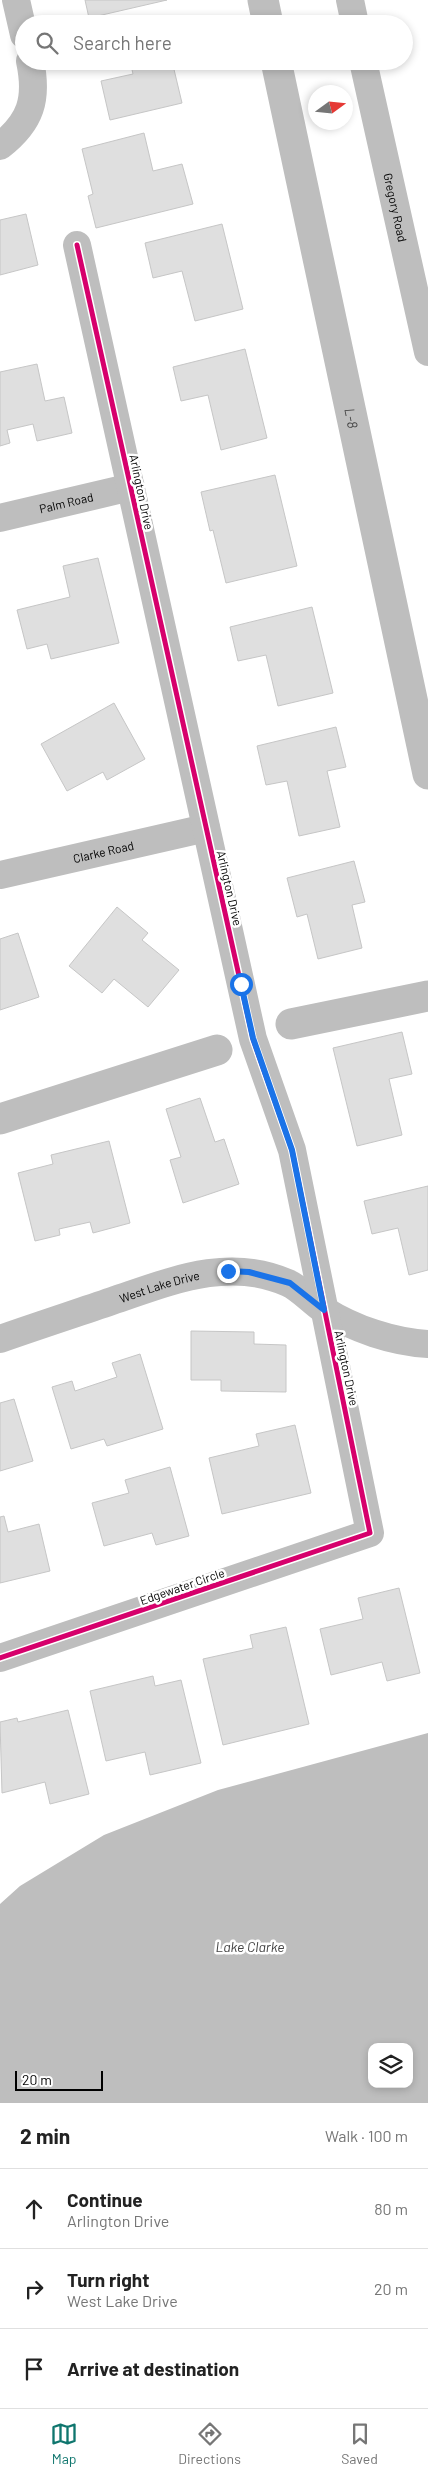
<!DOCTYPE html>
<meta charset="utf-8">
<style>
:root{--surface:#fff;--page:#f2f2f2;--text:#222;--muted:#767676;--line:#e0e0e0;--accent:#0f766e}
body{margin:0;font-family:Barlow,sans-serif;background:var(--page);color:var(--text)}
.controls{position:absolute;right:15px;bottom:15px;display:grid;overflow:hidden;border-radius:10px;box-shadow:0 2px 8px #0003}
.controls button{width:45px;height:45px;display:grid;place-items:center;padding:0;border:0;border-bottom:1px solid var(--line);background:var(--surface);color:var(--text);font:25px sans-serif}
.compass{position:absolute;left:308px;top:85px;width:45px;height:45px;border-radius:50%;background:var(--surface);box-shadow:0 2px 8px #0003;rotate:75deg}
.scale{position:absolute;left:15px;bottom:12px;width:88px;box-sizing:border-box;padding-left:5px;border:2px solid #000;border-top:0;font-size:14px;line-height:18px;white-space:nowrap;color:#000;-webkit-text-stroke:4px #fff;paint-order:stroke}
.stop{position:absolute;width:15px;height:15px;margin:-11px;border:4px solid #1a73e8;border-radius:50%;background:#fff}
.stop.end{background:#1a73e8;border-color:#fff;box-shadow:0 1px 5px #0008}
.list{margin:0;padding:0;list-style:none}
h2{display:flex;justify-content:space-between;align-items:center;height:65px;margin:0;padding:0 20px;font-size:21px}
h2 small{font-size:16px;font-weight:400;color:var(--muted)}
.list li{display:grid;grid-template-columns:32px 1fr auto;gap:15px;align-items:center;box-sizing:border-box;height:80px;padding:0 20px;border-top:1px solid var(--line)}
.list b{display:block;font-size:19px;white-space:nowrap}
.list p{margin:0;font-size:16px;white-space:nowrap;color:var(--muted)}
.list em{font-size:16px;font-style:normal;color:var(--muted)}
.icon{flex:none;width:28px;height:28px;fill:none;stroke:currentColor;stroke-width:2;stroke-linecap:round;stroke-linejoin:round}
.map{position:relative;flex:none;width:428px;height:2103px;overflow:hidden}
.search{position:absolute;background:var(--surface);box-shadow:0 2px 8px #0003;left:15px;right:15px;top:15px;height:55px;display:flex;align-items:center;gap:12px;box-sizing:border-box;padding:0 18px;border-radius:28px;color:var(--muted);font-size:19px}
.sheet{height:305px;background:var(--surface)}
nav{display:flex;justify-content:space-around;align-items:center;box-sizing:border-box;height:70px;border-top:1px solid var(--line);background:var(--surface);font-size:14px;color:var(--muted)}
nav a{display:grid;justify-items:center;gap:2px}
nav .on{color:var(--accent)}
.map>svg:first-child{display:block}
</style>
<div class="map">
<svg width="428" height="2103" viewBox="0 0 428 2103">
<rect width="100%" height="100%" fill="#fff"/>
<path fill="#bebebe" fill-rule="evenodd" d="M428,1733v370h-428v-199l20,-18 84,-51 114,-45zM372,2047h37v37h-37z"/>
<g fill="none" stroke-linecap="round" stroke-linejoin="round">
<g stroke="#bebebe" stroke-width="31">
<path d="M263,0l5,24"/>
<path id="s1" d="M276,61l152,713"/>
<path d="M291,1024l137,-28"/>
<path d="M0,1119l217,-69"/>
</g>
</g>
<g fill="#dfdfdf" stroke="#c6c6c6">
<path d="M85,0h82l-78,18z"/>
<path d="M130,61h42l10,42 -72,17 -9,-39 32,-7z"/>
<path d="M144,133l9,38 29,-7 11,40 -97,24 -8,-32 5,-2 -11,-45z"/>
<path d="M26,214l12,51 -38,10v-55z"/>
<path d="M222,224l21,85 -48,12 -13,-50 -29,7 -8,-35z"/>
<path d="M245,349l22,89 -46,12 -13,-55 -27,6 -8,-34z"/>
<path d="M37,364l8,37 19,-4 8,36 -35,8 -4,-17 -26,6 3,13 -10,3v-74z"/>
<path d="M275,475l22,91 -71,17 -13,-53 -3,1 -9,-39z"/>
<path d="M98,558l21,85 -68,16 -4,-15 -20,5 -10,-39 53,-13 -7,-31z"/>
<path d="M312,607l21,86 -55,13 -12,-51 -28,6 -8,-34z"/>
<path d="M114,703l31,56 -38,21 -4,-8 -36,19 -26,-47z"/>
<path d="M336,727l10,40 -19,4 13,56 -41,9 -12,-55 -21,4 -9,-39z"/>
<path d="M354,861l11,41 -13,3 10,43 -44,11 -11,-45 -10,3 -10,-39z"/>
<path d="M117,907l31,26 -6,7 37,30 -31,37 -34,-28 -12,14 -33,-27z"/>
<path d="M18,933l21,64 -39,13v-71z"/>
<path d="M402,1032l10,42 -23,5 13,56 -45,11 -24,-98z"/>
<path d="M200,1098l15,44 9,-3 15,45 -56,19 -13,-43 11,-3 -15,-48z"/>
<path d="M109,1141l21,82 -37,10 -3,-11 -31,7 1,6 -25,6 -17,-68 35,-9 -2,-9z"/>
<path d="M428,1186v84l-19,5 -11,-47 -26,6 -8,-33z"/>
<path d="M191,1331l63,1v12l32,1v47l-65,-1v-11h-30z"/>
<path d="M140,1354l23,75 -56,17 -3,-7 -33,10 -19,-62 20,-6 3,10 42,-14 -5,-14z"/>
<path d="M14,1399l19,62 -33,10v-68z"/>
<path d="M295,1425l16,68 -89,21 -13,-56 50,-12 -3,-12z"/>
<path d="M170,1467l19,69 -33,9 -4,-12 -48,13 -12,-43 37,-10 -4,-13z"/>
<path d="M4,1516l4,16 31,-8 11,47 -50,12v-66z"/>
<path d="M399,1588l21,85 -33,8 -5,-19 -51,13 -11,-46 43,-10 -5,-21z"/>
<path d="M286,1627l23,97 -86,21 -20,-86 50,-11 -3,-13z"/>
<path d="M153,1676l2,10 26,-6 20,83 -51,12 -5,-23 -39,9 -16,-70z"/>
<path d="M68,1710l21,84 -39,10 -5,-22 -43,11 -2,-71 17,-4 1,4z"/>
</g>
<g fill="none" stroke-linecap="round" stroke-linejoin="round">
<g stroke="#bebebe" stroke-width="28">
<path d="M16,0l8,35"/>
<path d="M350,0l5,24"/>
<path id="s2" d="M363,61l65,291"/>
<path d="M0,146c31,-24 38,-47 30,-85"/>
<path id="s3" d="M0,518l131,-31"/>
<path id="s4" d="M0,875l206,-47"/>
<path id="s5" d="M0,1339c37,-13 74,-25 112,-38 57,-19 116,-45 176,-18 13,6 24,19 36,27 30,19 69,32 104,34"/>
<path d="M0,1658l370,-125 -78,-383 -39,-111 -176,-794"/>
</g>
<defs>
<path id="cycleway" d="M0,1658l370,-125 -78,-383 -39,-111 -176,-794"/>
</defs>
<use href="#cycleway" stroke="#fff" stroke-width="8"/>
<use href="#cycleway" stroke="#d6006c" stroke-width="5"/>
</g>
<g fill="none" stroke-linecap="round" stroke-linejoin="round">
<path stroke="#1a73e8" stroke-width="6" d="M228,1271l21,1 41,11 34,27 -32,-160 -39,-112 -12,-54"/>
</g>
<g text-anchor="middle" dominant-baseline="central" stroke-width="5" stroke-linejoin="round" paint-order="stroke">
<g font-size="12" fill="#000" stroke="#fff">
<text stroke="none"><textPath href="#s2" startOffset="150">Gregory Road</textPath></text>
<text transform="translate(142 492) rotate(78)">Arlington Drive</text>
<text stroke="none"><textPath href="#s3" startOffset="68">Palm Road</textPath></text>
<text stroke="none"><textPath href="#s4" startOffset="106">Clarke Road</textPath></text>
<text transform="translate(230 888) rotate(77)">Arlington Drive</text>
<text stroke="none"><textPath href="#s5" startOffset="168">West Lake Drive</textPath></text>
<text transform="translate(347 1368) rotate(78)">Arlington Drive</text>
<text transform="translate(182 1586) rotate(-19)">Edgewater Circle</text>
</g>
<g font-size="14" font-style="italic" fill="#434343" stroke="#fff">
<text stroke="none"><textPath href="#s1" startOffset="365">L-8</textPath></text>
<text x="250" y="1946">Lake Clarke</text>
</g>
</g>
</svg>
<div class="controls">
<button><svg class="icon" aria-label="layers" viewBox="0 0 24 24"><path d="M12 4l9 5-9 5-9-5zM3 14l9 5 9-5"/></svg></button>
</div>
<svg class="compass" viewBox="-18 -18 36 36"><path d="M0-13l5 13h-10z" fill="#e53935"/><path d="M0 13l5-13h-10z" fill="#767676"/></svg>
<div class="scale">20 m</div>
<div class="stop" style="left:241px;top:984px"></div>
<div class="stop end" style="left:228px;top:1271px"></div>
<div class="search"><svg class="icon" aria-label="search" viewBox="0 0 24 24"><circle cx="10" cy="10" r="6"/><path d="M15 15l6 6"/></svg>Search here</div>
</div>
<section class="sheet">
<h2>2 min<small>Walk · 100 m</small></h2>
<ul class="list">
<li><svg class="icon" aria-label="ahead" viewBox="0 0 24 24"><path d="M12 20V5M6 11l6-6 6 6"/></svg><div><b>Continue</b><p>Arlington Drive</p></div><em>80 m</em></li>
<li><svg class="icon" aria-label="right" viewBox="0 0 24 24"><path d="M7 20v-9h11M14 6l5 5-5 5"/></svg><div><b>Turn right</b><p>West Lake Drive</p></div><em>20 m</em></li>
<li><svg class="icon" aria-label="arrive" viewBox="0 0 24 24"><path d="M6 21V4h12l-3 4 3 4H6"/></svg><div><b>Arrive at destination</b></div></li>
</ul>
</section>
<nav>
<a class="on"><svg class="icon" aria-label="map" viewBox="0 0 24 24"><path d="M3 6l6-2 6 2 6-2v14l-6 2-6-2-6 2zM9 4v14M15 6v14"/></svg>Map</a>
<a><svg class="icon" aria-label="directions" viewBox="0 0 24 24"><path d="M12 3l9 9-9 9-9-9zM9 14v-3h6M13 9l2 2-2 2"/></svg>Directions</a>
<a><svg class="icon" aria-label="saved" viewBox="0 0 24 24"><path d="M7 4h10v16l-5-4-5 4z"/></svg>Saved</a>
</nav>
